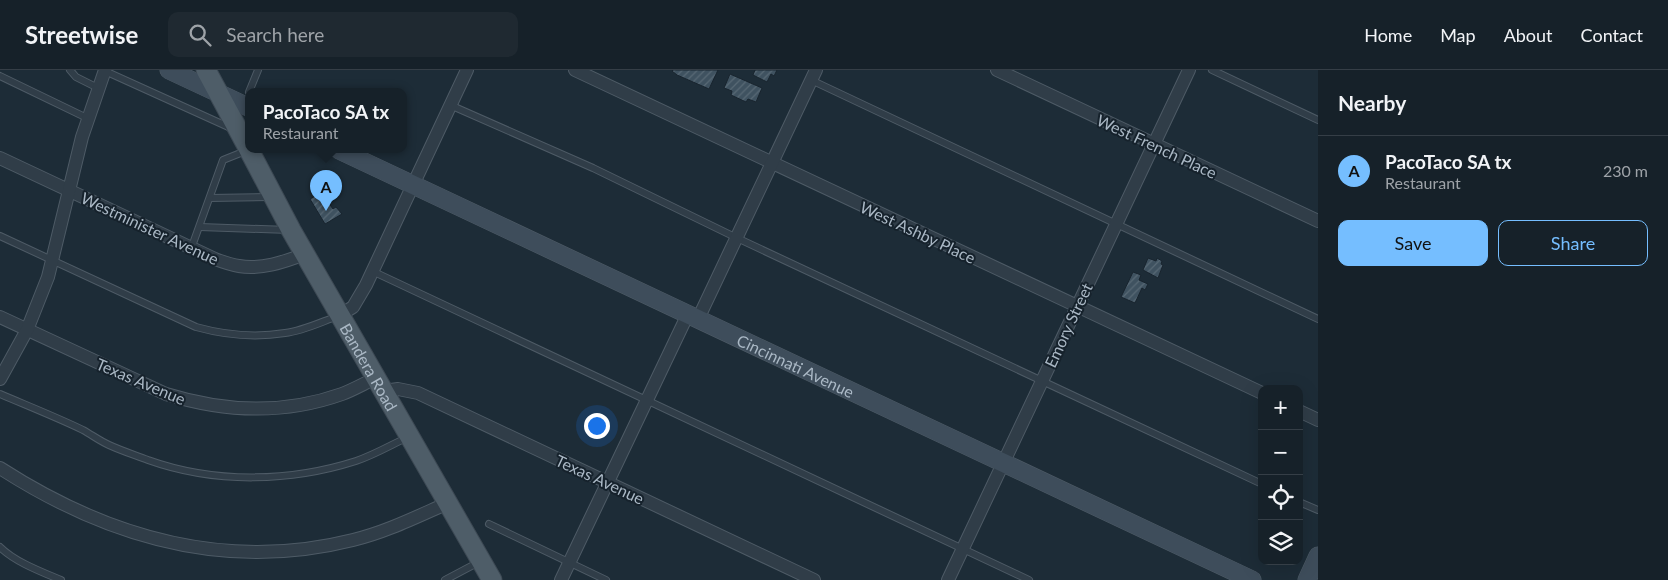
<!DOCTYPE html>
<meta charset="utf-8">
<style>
:root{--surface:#162129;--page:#1f2931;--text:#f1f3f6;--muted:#9ea3a8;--line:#353e46;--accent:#75beff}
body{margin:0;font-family:Lato,sans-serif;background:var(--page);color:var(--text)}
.controls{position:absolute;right:15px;bottom:15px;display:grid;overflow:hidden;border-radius:10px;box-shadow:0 5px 20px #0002}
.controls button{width:45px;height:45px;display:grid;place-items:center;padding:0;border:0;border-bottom:1px solid var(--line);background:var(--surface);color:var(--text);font:25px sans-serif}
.you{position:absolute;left:596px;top:355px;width:18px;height:18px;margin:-12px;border:4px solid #fff;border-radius:50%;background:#1a73e8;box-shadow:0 0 0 8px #1a73e833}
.badge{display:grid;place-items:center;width:32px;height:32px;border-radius:50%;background:var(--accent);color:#111;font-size:16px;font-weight:700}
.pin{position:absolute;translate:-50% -41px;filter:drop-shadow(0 1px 2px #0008)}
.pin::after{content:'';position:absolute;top:26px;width:18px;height:15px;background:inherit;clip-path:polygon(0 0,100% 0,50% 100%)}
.popup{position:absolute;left:245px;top:18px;width:162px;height:65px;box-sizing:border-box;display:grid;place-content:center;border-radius:10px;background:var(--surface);filter:drop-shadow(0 1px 4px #0005);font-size:16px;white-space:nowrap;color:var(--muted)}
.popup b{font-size:19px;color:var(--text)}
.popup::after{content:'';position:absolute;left:50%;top:100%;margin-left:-10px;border:10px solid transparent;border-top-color:var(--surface)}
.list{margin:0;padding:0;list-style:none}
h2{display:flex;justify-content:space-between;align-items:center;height:65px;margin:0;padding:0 20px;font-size:21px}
h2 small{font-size:16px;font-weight:400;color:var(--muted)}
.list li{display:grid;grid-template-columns:32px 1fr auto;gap:15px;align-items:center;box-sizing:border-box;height:70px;padding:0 20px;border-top:1px solid var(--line)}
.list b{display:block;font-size:19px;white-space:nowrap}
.list p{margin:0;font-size:16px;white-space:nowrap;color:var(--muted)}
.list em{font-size:16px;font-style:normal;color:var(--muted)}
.actions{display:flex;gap:10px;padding:15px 20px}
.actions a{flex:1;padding:11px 0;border:1px solid var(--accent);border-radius:10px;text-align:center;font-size:18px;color:var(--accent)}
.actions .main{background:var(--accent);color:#111}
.icon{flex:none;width:28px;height:28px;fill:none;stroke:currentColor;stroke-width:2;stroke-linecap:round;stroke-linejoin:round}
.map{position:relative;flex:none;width:1318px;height:510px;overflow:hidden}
header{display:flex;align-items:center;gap:30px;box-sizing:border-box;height:70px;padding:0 25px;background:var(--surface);border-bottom:1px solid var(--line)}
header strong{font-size:24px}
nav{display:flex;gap:28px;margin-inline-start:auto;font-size:18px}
.search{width:350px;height:45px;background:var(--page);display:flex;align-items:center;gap:12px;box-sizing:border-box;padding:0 18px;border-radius:10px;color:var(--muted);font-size:19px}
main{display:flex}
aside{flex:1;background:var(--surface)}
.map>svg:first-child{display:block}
</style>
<header>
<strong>Streetwise</strong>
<div class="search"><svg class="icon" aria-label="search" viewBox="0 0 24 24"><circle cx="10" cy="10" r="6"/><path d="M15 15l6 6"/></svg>Search here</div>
<nav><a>Home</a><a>Map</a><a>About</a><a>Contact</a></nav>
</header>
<main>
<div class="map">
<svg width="1318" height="510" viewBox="0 0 1318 510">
<defs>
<pattern id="building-hatch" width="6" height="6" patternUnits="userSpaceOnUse" patternTransform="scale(1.25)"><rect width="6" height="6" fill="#3f5260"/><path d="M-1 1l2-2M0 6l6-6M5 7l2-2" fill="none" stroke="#586975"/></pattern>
</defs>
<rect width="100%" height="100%" fill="#1d2c37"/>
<g fill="url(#building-hatch)" stroke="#18242e">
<path d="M673,0h45l-9,19 -32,-14 -5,-4z"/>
<path d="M755,0h22l-3,6 -3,-2 -4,8 -14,-7z"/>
<path d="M730,4l32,14 -6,14 -8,-3 -2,3 -15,-7 1,-4 -8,-3z"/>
<path d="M317,125l3,5 2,-2 3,5 3,-1 5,7 3,-2 6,7 -17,10 -15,-25z"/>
<path d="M1148,188l8,3 1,-3 5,3 -1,3 2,1 -5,13 -15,-8z"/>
<path d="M1133,202l8,3 -2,5 9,4 -3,6 -3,-2 -7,15 -14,-6z"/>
</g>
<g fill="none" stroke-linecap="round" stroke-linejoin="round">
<defs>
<g id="lane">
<path d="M70,0l6,7 22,11"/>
<path d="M1212,0l106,50"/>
<path d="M105,1l128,58"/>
<path d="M0,6l87,42"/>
<path d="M811,10l507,239"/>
<path d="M249,22l9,-22"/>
<path d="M450,35l143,63 144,70 525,246"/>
<path d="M210,128l61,-1"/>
<path d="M200,157l89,3"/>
<path d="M0,166l196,91c29,8 59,11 89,6 18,-2 36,-11 53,-17"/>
<path d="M191,179l32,-89 25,-10"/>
<path d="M372,201l657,309"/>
<path d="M0,324c28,12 56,23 83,36 9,5 17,11 26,15 13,6 26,10 39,15 67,24 142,22 208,1 18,-6 35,-16 52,-24"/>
<path d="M1299,432l19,8"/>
<path d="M489,454l117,56"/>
<path d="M0,477c15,15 42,25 61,33"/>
<path d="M445,510l34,-18"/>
</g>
<g id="street">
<path d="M575,0l687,323"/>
<path d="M997,0l321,151"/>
<path d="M0,88l215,101c8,3 16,6 24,7 22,4 45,-4 66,-12"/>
<path d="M340,245l13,-8 13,-22 101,-215"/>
<path d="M0,247l166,77c58,18 117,21 176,0 11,-4 23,-11 34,-16"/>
<path d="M698,249l118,-249"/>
<path d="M0,309l27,-49 21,-53 34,-140 23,-67"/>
<path d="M384,321l14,-2 20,4 396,187"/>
<path d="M1299,341l19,9"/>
<path d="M0,398c107,69 226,104 353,72 33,-8 63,-23 95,-37"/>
<path d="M561,510l127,-266"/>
<path d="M948,510l241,-510"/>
</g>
<g id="secondary">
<path d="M169,0l79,37"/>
<path id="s1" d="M339,80l913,430"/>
<path d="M1307,510l11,-24"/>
</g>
<g id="primary">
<path d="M206,0l42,78"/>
<path id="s2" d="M249,80l42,80 201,350"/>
</g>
</defs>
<use href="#lane" stroke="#4e5b66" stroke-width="8"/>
<use href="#street" stroke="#4e5b66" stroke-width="14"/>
<use href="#secondary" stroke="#4e5b66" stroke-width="19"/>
<use href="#primary" stroke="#3d4954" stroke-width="21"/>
<use href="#lane" stroke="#303d48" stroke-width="6"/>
<use href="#street" stroke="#303d48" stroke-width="12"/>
<use href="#secondary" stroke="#3e4d5b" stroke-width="18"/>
<use href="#primary" stroke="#4e5d68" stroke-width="19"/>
</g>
<g text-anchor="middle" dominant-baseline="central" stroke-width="4" stroke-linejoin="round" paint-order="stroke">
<g font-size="16" fill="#aab8c5" stroke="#16222c">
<text transform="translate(1157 76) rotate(25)">West French Place</text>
<text transform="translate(150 158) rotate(25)">Westminister Avenue</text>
<text transform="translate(918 162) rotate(25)">West Ashby Place</text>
<text transform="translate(1068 255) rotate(-65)">Emory Street</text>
<text stroke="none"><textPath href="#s1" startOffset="505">Cincinnati Avenue</textPath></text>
<text stroke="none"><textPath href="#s2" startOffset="248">Bandera Road</textPath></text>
<text transform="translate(141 311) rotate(23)">Texas Avenue</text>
<text transform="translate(600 409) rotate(25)">Texas Avenue</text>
</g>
</g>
</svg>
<div class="controls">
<button>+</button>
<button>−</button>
<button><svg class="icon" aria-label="locate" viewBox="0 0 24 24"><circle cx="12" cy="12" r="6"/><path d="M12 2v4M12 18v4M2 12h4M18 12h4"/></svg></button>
<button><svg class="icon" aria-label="layers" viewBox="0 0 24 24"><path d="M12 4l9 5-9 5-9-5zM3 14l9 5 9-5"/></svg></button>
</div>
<div class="you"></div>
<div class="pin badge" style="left:326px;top:141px">A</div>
<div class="popup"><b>PacoTaco SA tx</b>Restaurant</div>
</div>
<aside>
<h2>Nearby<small></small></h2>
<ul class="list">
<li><span class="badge">A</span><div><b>PacoTaco SA tx</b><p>Restaurant</p></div><em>230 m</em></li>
</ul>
<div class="actions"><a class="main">Save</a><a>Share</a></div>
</aside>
</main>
